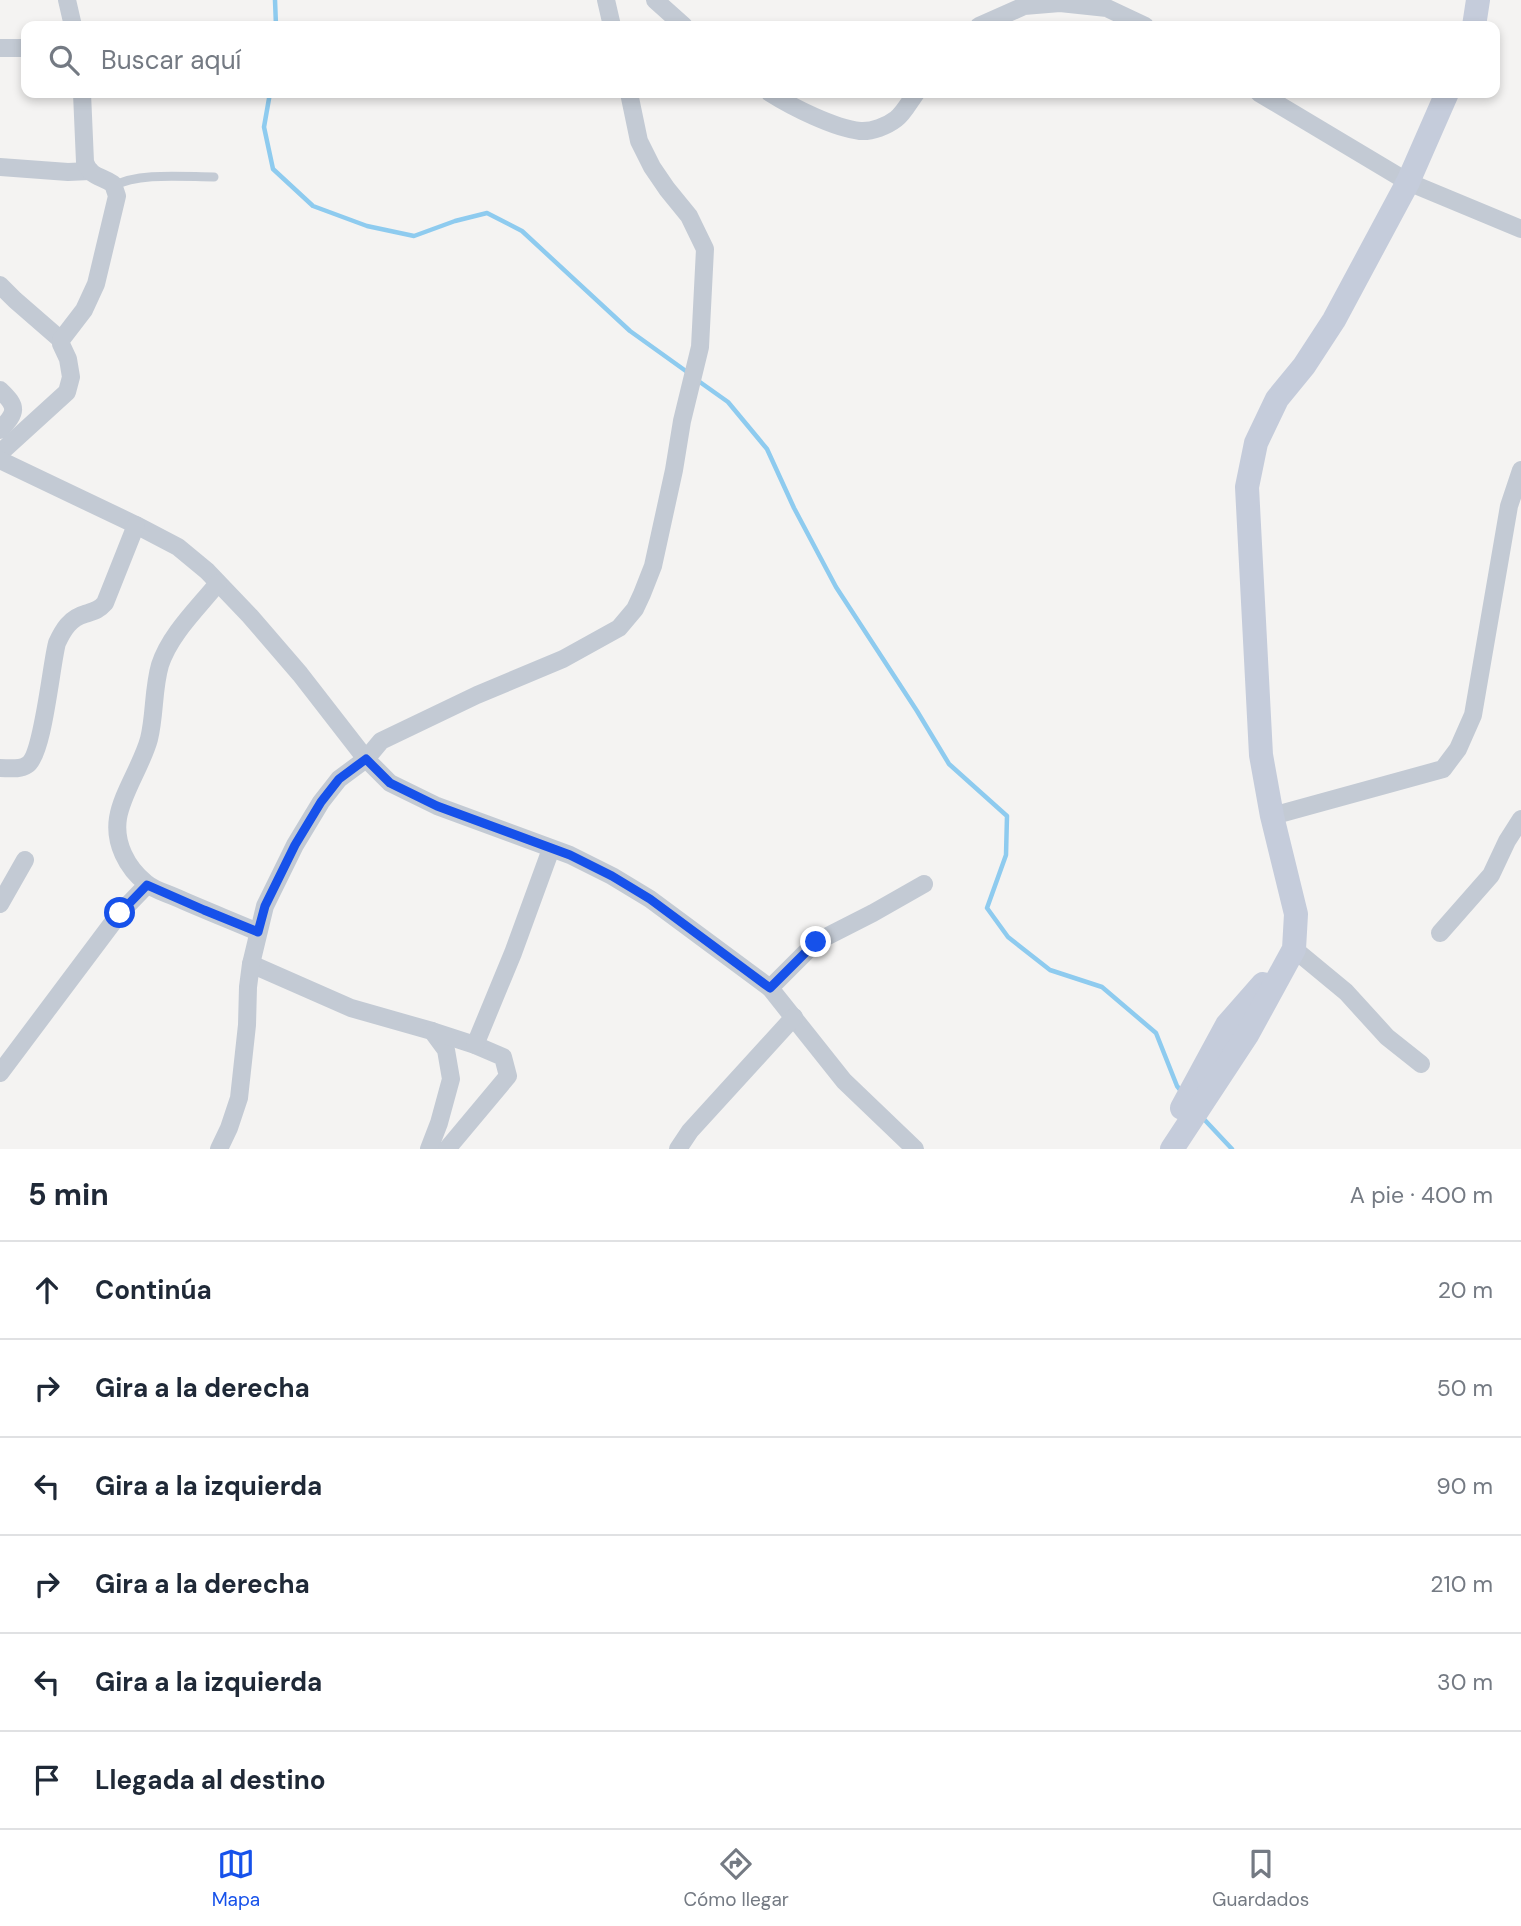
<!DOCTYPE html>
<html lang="es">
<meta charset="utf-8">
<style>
:root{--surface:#fff;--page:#f2f2f3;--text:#1f2937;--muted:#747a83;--line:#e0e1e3;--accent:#1651ea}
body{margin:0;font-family:"DM Sans",sans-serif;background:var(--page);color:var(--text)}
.stop{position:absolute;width:21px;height:21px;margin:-16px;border:5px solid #1651ea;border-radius:50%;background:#fff}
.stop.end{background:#1651ea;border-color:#fff;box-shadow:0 2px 7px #0008}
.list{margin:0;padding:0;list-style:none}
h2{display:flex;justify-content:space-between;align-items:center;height:91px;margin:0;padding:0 28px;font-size:30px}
h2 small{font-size:23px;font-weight:400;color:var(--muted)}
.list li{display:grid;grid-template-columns:46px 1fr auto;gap:21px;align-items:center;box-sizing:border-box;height:98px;padding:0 28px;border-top:2px solid var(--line)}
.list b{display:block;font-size:26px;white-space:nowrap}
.list em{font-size:23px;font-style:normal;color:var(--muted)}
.icon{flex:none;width:38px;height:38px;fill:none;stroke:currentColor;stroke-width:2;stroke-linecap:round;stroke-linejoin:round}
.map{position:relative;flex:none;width:1521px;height:1149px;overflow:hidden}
.search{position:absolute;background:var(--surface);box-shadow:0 4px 10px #0003;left:21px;right:21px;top:21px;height:77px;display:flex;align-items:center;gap:18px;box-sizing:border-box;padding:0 24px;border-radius:14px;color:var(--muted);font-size:26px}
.sheet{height:679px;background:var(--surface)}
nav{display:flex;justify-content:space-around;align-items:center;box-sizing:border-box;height:98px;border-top:2px solid var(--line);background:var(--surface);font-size:19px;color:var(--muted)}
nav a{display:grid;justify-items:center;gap:4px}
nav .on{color:var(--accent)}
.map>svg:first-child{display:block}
</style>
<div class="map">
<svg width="1521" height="1149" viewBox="0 0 1521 1149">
<rect width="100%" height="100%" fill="#f4f3f2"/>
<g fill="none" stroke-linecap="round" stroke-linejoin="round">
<g stroke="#8ecbef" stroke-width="4.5">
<path d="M275,0l1,26"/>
<path d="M270,93l-6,34 9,42 40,37 54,20 47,10 41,-15 32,-8 35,18 108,100 60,43"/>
<path d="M697,380l31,22 39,47 27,59 42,79 81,124 32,53 58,52 -1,39 -19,53 21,29 42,33 52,17 54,46 21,53 4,5"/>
<path d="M1201,1116l31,33"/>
</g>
<path stroke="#c3cad4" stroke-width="9" d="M114,186c24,-14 72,-9 100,-9"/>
<g stroke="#c3cad4" stroke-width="18">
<path d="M67,0l6,26"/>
<path d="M606,0l6,26"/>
<path d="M655,0l29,26"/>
<path d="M979,26l45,-20 36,-3 47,5 38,18"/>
<path d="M0,48h26"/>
<path d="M770,93c22,14 64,35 90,38 12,1 27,-5 36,-12 8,-6 14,-18 20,-26"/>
<path d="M1259,93l149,89 113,47"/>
<path d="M0,167l68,5 22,-1"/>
<path d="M0,285l15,15 46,40"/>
<path d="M0,390c18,17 17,22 0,40"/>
<path d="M0,453l67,-61 4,-15 -3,-18 -7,-15v-4l23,-30 12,-26 21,-88 -4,-12c-12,-8 -23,-7 -28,-22l-3,-69"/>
<path d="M0,460l136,65 42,22 29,24 43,45 50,58 66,85 24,24 47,23 133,49 42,21 38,23 120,89 74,93 71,68"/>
<path d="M218,583c-20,25 -48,51 -58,82 -7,24 -5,50 -11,74 -7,26 -27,54 -31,79 -4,25 9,50 28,65 8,7 20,10 29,14 27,12 55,23 83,35"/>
<path d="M0,768c8,0 20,2 27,-3 16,-9 24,-100 30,-122 6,-13 13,-25 28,-29 9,-3 14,-4 20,-11l31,-78"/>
<path d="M1272,816l171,-47 15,-20 15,-34 36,-209 12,-36"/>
<path d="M0,904l25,-44"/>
<path d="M1440,933l51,-58 16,-34 14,-22"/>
<path d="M1294,949l52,43 41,45 34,27"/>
<path d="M251,964l100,44 81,23 14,19 5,29 -12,44 -10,26"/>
<path d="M770,988l46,-46 57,-29 51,-29"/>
<path d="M432,1031l43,14 28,12 5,19 -61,73"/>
<path d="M475,1045l38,-92 38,-104"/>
<path d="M0,1073l120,-160 27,-28"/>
<path d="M219,1149l10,-21 10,-30 8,-73 1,-38 3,-23 14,-58 30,-61 26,-43 18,-23 27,-20 15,-18 96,-46 86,-36 56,-31 16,-19 7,-15 11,-28 21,-96 8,-49 18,-74 5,-98 -16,-33 -22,-27 -15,-22 -13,-26 -10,-48"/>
<path d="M678,1149l12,-18 104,-114"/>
</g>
<g stroke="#c5ccdb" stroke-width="24">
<path d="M1474,26l4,-26"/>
<path d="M1182,1108l45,-83 36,-41"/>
<path d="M1172,1149l75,-114 47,-86 2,-35 -24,-98 -11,-61 -14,-268 9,-44 21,-44 27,-33 30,-46 74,-138 39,-89"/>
</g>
</g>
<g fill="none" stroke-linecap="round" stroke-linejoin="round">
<path stroke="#1651ea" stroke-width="9" d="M120,913l27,-28 57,25 54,22 7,-26 30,-61 26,-43 18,-23 27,-20 24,24 47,23 133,49 42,21 38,23 120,89 46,-46"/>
</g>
</svg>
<div class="stop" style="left:120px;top:913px"></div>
<div class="stop end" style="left:816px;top:942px"></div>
<div class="search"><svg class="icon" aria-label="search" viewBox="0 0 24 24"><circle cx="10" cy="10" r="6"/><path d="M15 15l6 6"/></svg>Buscar aquí</div>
</div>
<section class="sheet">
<h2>5 min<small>A pie · 400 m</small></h2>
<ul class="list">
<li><svg class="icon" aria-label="ahead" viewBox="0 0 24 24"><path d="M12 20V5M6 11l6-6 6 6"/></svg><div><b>Continúa</b></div><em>20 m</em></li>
<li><svg class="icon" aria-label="right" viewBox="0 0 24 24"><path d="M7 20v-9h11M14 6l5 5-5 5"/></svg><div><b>Gira a la derecha</b></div><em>50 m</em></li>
<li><svg class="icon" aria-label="left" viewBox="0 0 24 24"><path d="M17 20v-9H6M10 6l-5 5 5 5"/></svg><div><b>Gira a la izquierda</b></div><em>90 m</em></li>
<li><svg class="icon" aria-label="right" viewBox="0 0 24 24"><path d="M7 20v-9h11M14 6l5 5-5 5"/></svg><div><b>Gira a la derecha</b></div><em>210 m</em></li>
<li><svg class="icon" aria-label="left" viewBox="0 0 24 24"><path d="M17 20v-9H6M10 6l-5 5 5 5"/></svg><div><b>Gira a la izquierda</b></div><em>30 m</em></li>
<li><svg class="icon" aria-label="arrive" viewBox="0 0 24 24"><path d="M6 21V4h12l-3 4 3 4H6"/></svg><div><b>Llegada al destino</b></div></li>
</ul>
</section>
<nav>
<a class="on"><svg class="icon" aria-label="map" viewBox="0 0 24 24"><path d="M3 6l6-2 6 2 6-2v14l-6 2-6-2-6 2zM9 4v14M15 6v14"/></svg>Mapa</a>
<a><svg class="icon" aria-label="directions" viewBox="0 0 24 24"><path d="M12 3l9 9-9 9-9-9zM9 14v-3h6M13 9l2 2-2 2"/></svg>Cómo llegar</a>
<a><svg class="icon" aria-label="saved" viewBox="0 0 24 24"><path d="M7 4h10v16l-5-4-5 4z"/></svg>Guardados</a>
</nav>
